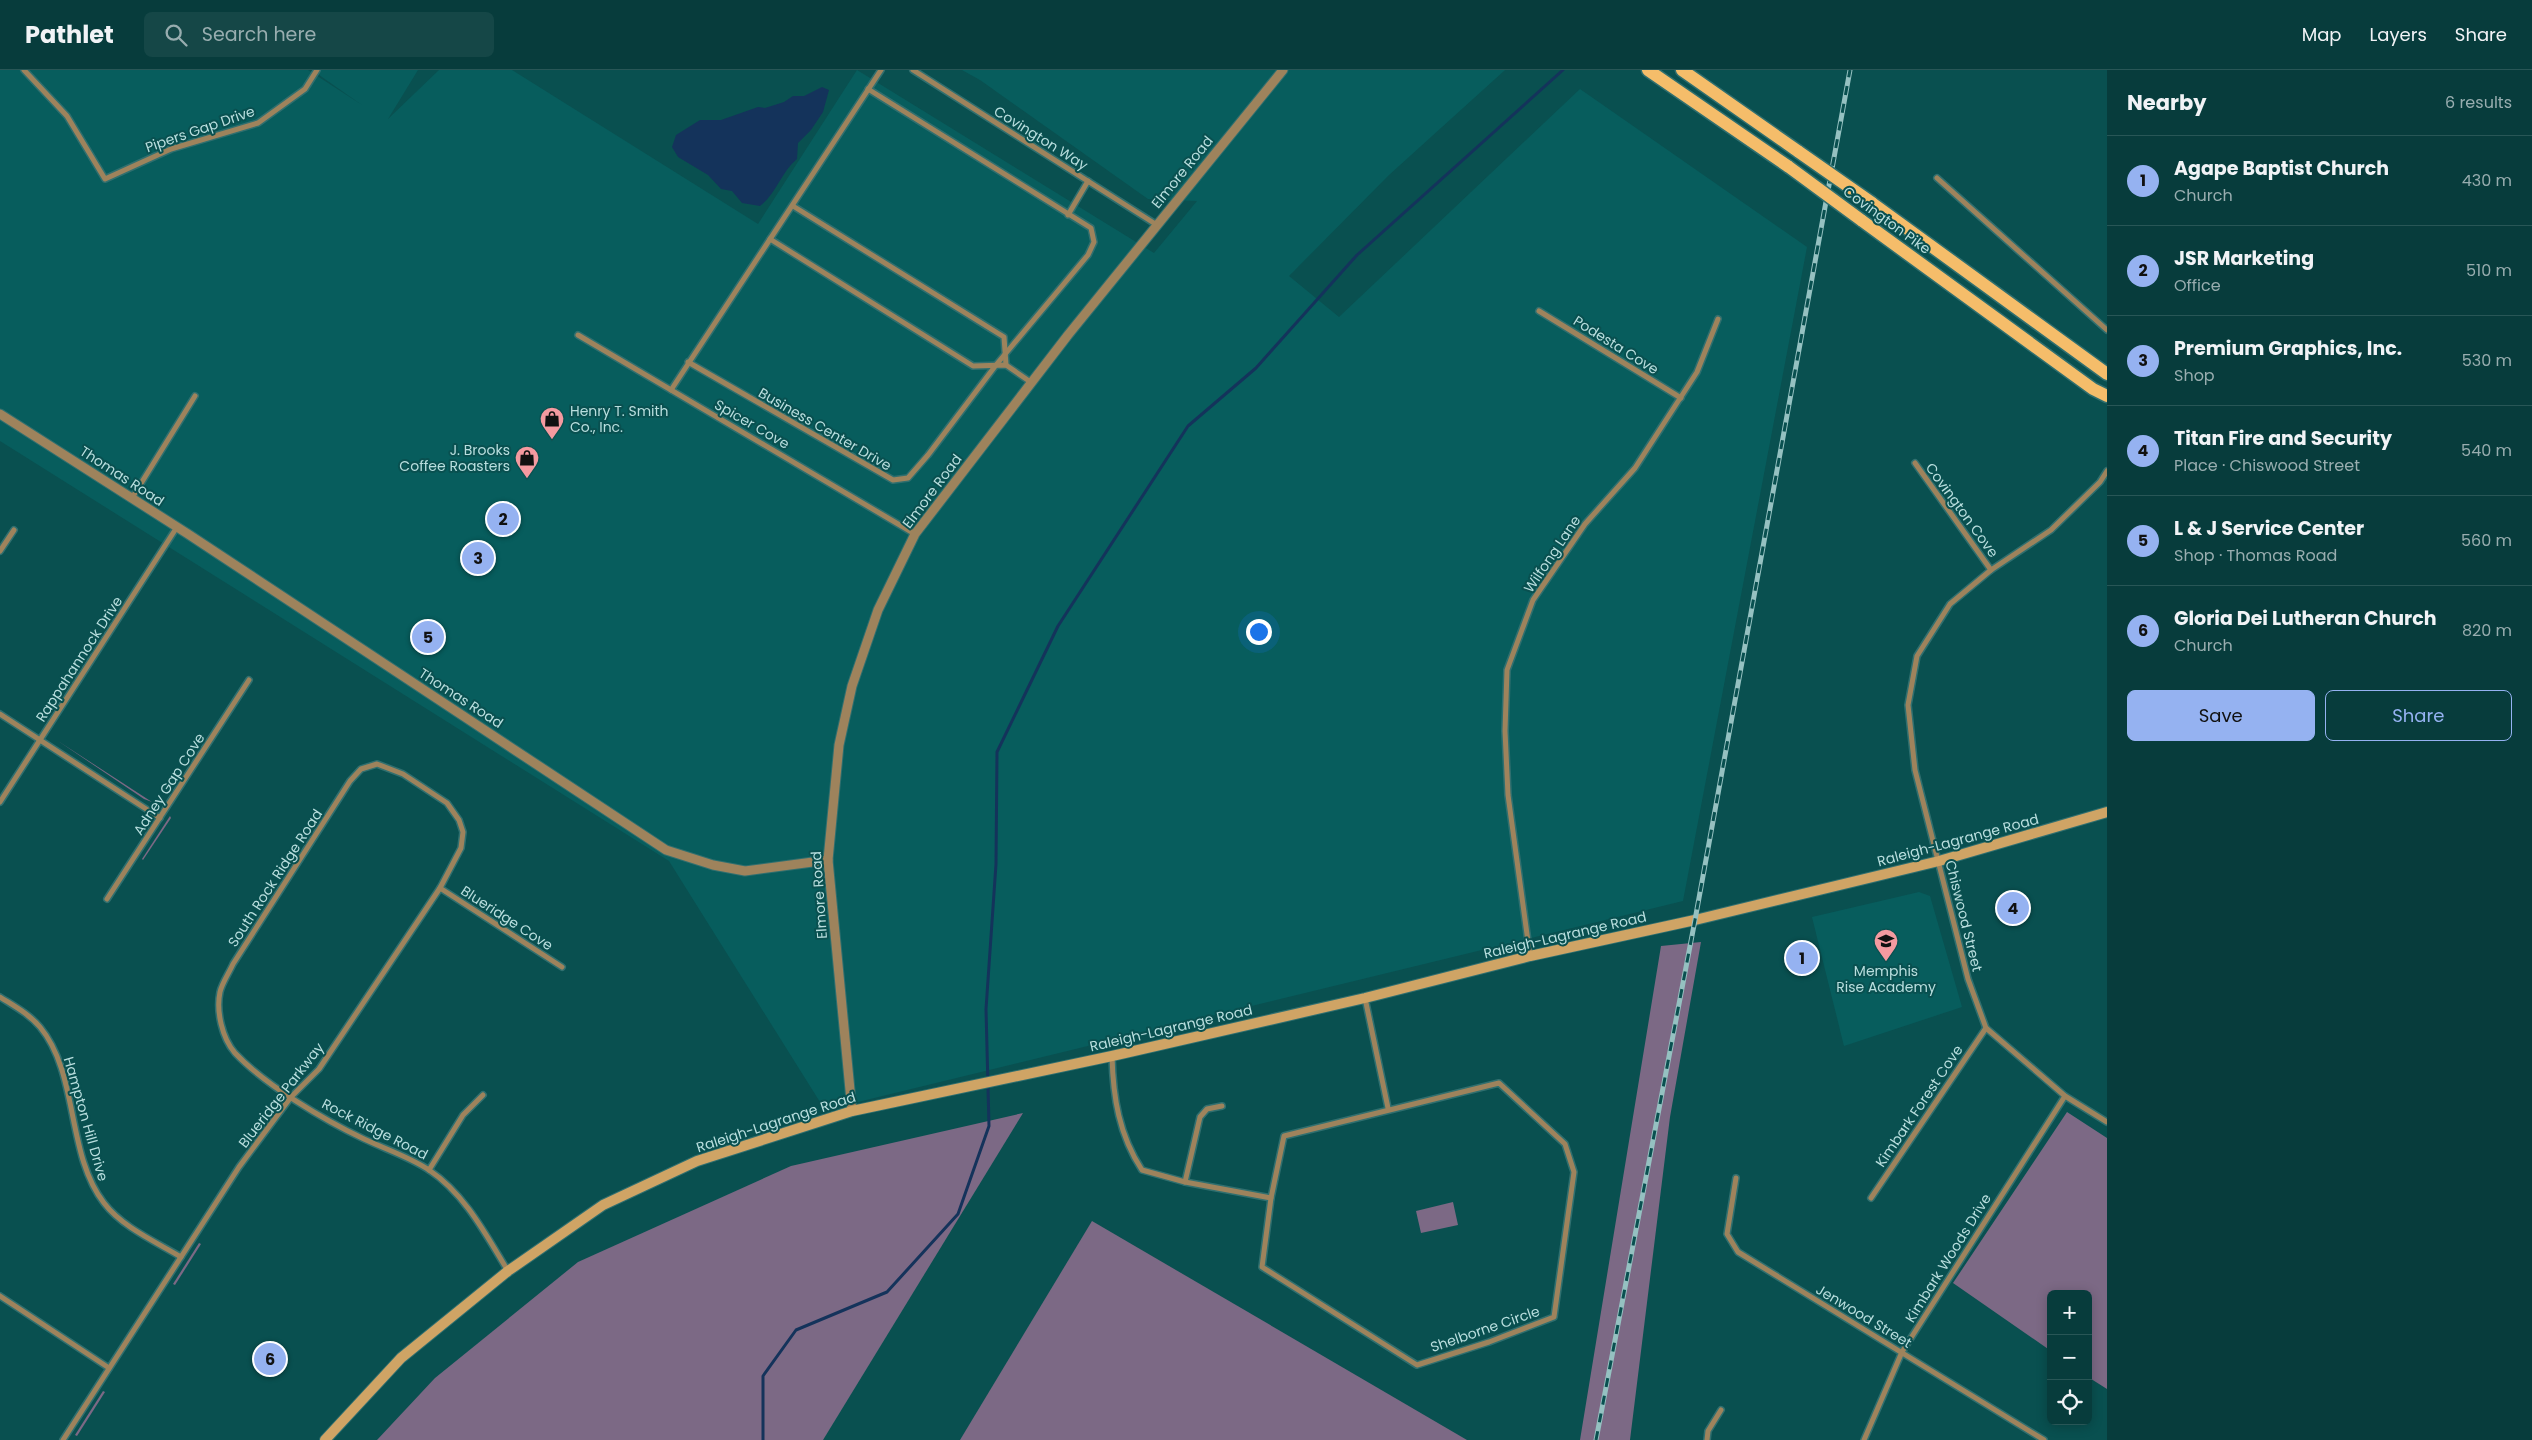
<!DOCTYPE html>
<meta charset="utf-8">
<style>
:root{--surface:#073c3c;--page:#154747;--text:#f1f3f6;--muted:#98adaf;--line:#285656;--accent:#95b2f1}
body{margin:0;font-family:Poppins,sans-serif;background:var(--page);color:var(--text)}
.controls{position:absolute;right:15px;bottom:15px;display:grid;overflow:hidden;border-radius:8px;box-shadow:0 2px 12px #0003}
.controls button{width:45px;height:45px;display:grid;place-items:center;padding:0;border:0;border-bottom:1px solid var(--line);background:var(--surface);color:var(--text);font:25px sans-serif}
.you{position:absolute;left:1258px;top:561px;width:18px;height:18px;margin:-12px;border:4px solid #fff;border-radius:50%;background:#1a73e8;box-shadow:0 0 0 8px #1a73e833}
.badge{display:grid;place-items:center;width:32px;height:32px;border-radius:50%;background:var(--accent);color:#111;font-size:16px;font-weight:700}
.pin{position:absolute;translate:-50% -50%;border:2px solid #fff;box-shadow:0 1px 5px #0006}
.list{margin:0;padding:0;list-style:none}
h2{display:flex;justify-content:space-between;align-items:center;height:65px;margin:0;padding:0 20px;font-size:21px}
h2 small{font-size:16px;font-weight:400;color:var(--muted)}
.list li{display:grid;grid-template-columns:32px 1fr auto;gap:15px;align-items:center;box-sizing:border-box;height:90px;padding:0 20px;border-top:1px solid var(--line)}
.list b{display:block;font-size:19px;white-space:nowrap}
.list p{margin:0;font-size:16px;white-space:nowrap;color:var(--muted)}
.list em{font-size:16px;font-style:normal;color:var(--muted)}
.actions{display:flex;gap:10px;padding:15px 20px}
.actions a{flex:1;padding:11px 0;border:1px solid var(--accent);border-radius:8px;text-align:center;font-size:18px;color:var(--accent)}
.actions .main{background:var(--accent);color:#111}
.icon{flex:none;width:28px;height:28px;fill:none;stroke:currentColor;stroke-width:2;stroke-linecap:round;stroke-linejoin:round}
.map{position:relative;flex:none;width:2107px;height:1370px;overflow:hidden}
header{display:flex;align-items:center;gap:30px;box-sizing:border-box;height:70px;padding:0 25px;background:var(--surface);border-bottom:1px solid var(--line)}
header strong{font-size:24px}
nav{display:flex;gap:28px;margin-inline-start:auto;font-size:18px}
.search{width:350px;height:45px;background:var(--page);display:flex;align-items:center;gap:12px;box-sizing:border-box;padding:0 18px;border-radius:8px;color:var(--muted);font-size:19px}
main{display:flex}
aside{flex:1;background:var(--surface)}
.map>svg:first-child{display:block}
</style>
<header>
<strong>Pathlet</strong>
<div class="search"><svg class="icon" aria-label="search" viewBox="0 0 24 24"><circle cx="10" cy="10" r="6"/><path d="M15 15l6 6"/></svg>Search here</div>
<nav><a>Map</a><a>Layers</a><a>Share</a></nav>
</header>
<main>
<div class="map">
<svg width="2107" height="1370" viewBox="0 0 2107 1370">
<rect width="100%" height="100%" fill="#095050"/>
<g fill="#075d5d">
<path d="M0,0h308l54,35 -50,-35h106l-30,49 51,-49h73l246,154 99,-154 297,183 43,-52 -49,-2 -168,-119 -18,-10h543l-116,105 -100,101 50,41 241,-228 227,158 -124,654 -858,209 -156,-249 -669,-420z"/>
<path d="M1919,822l11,4 32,111 -118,39 -32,-129z"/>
</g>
<g fill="#7c6985">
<path d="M58,671l94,61 -8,-3z"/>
<path d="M170,746l1,2 -28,42 -1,-1z"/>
<path d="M1701,872l-31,175 -40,323h-50l81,-494z"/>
<path d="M2067,1042l40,26v251l-19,-12v-83h-37v57l-98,-68z"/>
<path d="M1023,1043l-200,327h-446l58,-62 143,-116 213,-96z"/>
<path d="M1453,1132l5,23 -37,8 -5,-22z"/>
<path d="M1092,1151l375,219h-507z"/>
<path d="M199,1173l2,1 -26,41 -2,-1z"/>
<path d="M103,1321l2,1 -28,44 -2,-1z"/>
</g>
<path fill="#14335b" d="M822,17l7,3 -6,22 -12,18 -13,13 -1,16c-16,13 -20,34 -37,47l-18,-3 -10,-12 -11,-2 -13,-14 -30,-18 -6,-10 4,-12 24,-15h21l37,-13 7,1 19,-6 9,-6h11z"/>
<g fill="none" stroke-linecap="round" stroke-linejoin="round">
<path stroke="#14335b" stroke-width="3" d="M763,1370v-64l33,-46 91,-38 71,-78 31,-88 -3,-117 10,-145 1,-112 61,-126 130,-200 68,-58 101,-113 206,-185"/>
<defs>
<g id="minor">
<path d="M24,0l43,46 38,63 66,-30 87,-26 47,-34 12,-19"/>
<path d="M913,0l244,155"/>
<path d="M1937,108l170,152"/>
<path d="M793,136l211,131 2,28"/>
<path d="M1068,145l20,-34"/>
<path d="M770,169l203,127 33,-1 26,18"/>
<path d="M1539,241l142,87"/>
<path d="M578,265l337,199"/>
<path d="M688,292l205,118 15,-2 20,-23 68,-90 92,-110 6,-13 -3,-14 -223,-139"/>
<path d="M671,320l210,-320"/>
<path d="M1915,393l76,107"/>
<path d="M2107,401l-7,11 -49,48 -60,40 -41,34 -33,52 -9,49 7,65 53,209 18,49 79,68 42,26"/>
<path d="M132,428l63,-102"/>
<path d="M0,481l14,-21"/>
<path d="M0,644l160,104"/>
<path d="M0,732l177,-275"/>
<path d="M440,818l122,79"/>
<path d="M107,829l142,-219"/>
<path d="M1530,886l-22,-161 -3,-64 2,-61 26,-70 52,-76 50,-56 62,-96 21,-53"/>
<path d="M0,927c14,9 29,17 40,30 39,47 26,127 64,176 18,24 52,39 77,54"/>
<path d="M1365,928l23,110"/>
<path d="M1112,986c1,41 7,79 30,114l43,12 86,16"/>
<path d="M1499,1013l66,61 9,28 -20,145 -65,25 -72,23 -155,-98 9,-69 13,-62z"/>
<path d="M429,1100l34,-55 20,-20"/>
<path d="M1736,1108l-9,56 11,18 306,188"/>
<path d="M1185,1112l15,-65 7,-8 15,-3"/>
<path d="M1871,1128l115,-170"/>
<path d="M0,1226l109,72"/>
<path d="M63,1370l176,-273 52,-70 28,-28 121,-181 21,-40 2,-16 -4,-12 -12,-17 -44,-29 -26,-10 -16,5 -11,12 -117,183c-4,9 -11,19 -13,28 -4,19 2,46 15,61 30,32 89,67 129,86 21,10 46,18 65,31 36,24 57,65 79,101"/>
<path d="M1707,1370l1,-9 13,-21"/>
<path d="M1864,1370l38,-88 163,-256"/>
</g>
<g id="tertiary">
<path d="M0,344l188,120 478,316 47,15 32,6 83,-11"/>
<path d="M852,1041l-24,-251 11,-115 13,-59 26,-76 37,-76 153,-199 215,-265"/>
</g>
<path id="secondary" d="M325,1370l76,-82 107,-87 95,-66 94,-44 155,-50 260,-55 253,-58 165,-42 165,-36 244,-59 168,-49"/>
<g id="primary">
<path d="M1648,0l141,97"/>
<path d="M1682,0l117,82"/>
<path d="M1872,133l235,171"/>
<path d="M1861,150l232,169 14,7"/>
</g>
</defs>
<use href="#minor" stroke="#306f6f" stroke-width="8"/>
<use href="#tertiary" stroke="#306f6f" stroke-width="11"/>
<use href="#secondary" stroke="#306f6f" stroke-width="12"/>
<use href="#primary" stroke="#306f6f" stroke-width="15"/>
<use href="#minor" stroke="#9e835c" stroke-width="5"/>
<use href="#tertiary" stroke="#9e835c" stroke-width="9"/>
<use href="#secondary" stroke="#cfa465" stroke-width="10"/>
<use href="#primary" stroke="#f5bd6a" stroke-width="12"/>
<defs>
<path id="rail" d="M1596,1370l99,-520 155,-850"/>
</defs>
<use href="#rail" stroke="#95c1c1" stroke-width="5"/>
<use href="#rail" stroke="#095050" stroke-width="3" stroke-dasharray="9" stroke-linecap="butt"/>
<defs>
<g id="primary-bridge">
<path d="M1799,82l73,51"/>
<path d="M1789,97l72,53"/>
</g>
</defs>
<use href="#primary-bridge" stroke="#306f6f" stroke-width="15" stroke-linecap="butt"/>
<use href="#primary-bridge" stroke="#f5bd6a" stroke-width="12"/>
</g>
<defs>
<symbol id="shop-pin" viewBox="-11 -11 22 30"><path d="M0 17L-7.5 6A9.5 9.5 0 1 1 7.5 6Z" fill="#f49aa0" stroke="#095050"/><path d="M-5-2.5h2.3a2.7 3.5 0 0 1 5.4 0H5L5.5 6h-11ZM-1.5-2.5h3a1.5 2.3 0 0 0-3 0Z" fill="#111"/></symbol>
<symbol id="school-pin" viewBox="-11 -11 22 30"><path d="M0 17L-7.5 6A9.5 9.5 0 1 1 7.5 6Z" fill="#f49aa0" stroke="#095050"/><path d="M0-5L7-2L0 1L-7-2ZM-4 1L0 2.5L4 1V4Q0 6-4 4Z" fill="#111"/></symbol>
</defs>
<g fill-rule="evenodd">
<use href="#shop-pin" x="538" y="335" width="28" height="38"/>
<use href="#shop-pin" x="513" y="374" width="28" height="38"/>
<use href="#school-pin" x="1872" y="857" width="28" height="38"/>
</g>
<g text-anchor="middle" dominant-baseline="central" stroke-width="4" stroke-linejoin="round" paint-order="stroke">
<g font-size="14" fill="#b8dede" stroke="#095050">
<text transform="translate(200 59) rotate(-19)">Pipers Gap Drive</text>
<text transform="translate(1041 68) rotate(32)">Covington Way</text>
<text transform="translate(1182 102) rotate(-51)">Elmore Road</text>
<text transform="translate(1887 150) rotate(36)">Covington Pike</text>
<text transform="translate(1616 275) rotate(32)">Podesta Cove</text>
<text transform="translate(752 354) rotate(30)">Spicer Cove</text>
<text transform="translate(825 359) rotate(30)">Business Center Drive</text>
<text transform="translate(122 406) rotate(33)">Thomas Road</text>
<text transform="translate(932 421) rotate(-53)">Elmore Road</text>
<text transform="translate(1962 440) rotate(54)">Covington Cove</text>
<text transform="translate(1552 484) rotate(-56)">Wilfong Lane</text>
<text transform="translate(79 589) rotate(-57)">Rappahannock Drive</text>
<text transform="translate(461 628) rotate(33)">Thomas Road</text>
<text transform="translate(169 714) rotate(-57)">Adney Gap Cove</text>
<text transform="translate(1958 770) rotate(-15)">Raleigh-Lagrange Road</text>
<text transform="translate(275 808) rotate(-57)">South Rock Ridge Road</text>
<text transform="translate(819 825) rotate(-94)">Elmore Road</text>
<text transform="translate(1964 846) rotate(76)">Chiswood Street</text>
<text transform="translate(507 848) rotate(33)">Blueridge Cove</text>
<text transform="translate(1565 865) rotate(-13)">Raleigh-Lagrange Road</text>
<text transform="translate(1171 958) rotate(-13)">Raleigh-Lagrange Road</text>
<text transform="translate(281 1025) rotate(-52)">Blueridge Parkway</text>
<text transform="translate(1919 1036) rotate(-56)">Kimbark Forest Cove</text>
<text transform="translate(86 1049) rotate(74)">Hampton Hill Drive</text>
<text transform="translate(776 1052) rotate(-18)">Raleigh-Lagrange Road</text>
<text transform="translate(375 1059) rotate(27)">Rock Ridge Road</text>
<text transform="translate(1948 1188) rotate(-58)">Kimbark Woods Drive</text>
<text transform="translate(1864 1246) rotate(31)">Jenwood Street</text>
<text transform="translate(1485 1259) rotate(-19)">Shelborne Circle</text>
</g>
<g font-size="14" fill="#b8dede" stroke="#095050" text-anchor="start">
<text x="570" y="341">Henry T. Smith<tspan x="570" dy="16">Co., Inc.</tspan></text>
<text x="510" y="380" text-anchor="end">J. Brooks<tspan x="510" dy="16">Coffee Roasters</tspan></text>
<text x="1886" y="901" text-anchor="middle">Memphis<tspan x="1886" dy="16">Rise Academy</tspan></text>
</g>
</g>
</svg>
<div class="controls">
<button>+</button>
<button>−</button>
<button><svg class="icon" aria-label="locate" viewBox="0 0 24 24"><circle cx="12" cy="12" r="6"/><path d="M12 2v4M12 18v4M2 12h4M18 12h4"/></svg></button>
</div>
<div class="you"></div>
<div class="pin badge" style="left:1802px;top:888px">1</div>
<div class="pin badge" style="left:503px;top:449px">2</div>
<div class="pin badge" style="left:478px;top:488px">3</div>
<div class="pin badge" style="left:2013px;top:838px">4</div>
<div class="pin badge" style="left:428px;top:567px">5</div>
<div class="pin badge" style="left:270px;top:1289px">6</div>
</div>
<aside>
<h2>Nearby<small>6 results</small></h2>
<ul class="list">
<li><span class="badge">1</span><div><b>Agape Baptist Church</b><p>Church</p></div><em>430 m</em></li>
<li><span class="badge">2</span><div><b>JSR Marketing</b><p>Office</p></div><em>510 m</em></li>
<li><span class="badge">3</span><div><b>Premium Graphics, Inc.</b><p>Shop</p></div><em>530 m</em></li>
<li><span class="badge">4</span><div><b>Titan Fire and Security</b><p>Place · Chiswood Street</p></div><em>540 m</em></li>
<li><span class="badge">5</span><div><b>L &amp; J Service Center</b><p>Shop · Thomas Road</p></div><em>560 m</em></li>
<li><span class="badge">6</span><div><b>Gloria Dei Lutheran Church</b><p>Church</p></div><em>820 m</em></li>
</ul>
<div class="actions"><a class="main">Save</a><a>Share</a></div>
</aside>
</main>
